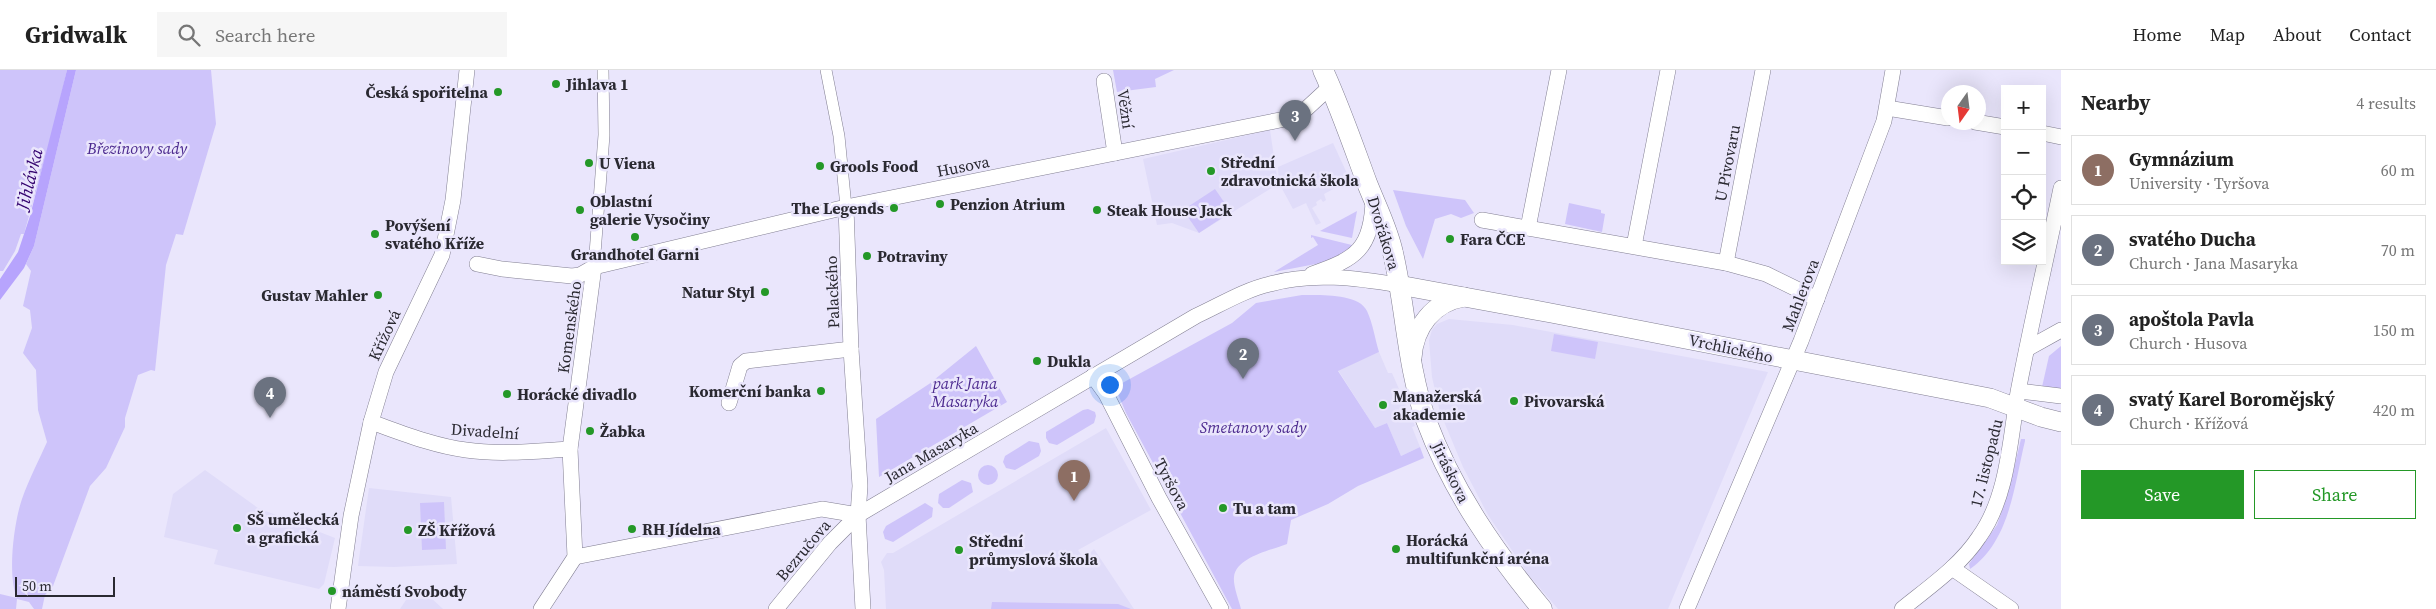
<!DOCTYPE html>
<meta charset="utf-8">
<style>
:root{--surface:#fff;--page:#f6f6f6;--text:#222;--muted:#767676;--line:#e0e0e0;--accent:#249827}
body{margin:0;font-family:"Source Serif 4",serif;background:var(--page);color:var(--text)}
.controls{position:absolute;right:15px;top:15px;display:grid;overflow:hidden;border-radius:0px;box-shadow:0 5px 20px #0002}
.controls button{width:45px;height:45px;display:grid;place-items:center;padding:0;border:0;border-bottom:1px solid var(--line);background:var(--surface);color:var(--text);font:25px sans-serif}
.compass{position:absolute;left:1941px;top:15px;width:45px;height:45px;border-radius:50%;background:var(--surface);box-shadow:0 5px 20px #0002;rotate:194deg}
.scale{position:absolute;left:15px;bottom:12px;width:100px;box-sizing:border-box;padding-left:5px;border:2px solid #2a2931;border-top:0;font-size:14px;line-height:18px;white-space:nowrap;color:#2a2931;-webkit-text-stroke:4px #eae6fc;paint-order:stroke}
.you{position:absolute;left:1109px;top:314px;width:18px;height:18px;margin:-12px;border:4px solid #fff;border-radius:50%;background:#1a73e8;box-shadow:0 0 0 8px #1a73e833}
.badge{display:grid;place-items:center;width:32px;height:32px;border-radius:50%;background:var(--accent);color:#fff;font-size:16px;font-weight:700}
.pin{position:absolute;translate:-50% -41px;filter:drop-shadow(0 1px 2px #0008)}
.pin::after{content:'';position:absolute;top:26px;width:18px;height:15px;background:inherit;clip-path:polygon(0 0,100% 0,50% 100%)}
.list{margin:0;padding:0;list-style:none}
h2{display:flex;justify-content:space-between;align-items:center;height:65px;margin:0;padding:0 20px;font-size:21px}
h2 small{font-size:16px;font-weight:400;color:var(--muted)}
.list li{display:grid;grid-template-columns:32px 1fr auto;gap:15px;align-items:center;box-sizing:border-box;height:70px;margin:0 10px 10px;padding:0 10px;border:1px solid var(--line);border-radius:0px}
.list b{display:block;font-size:19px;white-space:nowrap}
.list p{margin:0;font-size:16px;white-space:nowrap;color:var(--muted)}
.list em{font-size:16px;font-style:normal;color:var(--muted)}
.actions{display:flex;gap:10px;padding:15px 20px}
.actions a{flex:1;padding:11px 0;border:1px solid var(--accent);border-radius:0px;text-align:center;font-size:18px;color:var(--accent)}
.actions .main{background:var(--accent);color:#fff}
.icon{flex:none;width:28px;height:28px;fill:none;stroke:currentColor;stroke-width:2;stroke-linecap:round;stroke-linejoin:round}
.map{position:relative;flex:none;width:2061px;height:539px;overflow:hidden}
header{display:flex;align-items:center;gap:30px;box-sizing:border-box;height:70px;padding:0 25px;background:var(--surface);border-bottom:1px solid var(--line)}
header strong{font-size:24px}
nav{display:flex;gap:28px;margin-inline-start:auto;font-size:18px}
.search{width:350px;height:45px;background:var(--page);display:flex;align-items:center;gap:12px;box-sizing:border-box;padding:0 18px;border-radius:0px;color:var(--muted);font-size:19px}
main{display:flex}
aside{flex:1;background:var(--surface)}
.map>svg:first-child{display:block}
</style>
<header>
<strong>Gridwalk</strong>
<div class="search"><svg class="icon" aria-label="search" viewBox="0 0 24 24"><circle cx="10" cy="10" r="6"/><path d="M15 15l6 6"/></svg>Search here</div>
<nav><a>Home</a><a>Map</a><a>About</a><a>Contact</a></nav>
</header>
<main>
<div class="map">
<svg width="2061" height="539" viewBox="0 0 2061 539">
<rect width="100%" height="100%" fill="#eae6fc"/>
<g fill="#e0dcf9">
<path d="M1270,60l8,54 -79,49 -27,-10 -15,2 -14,-66z"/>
<path d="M1333,73l17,37 -26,14 2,6 -3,2 -2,-3 -5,3 1,3 -5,3 9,15 -5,2 -10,-22 -13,6 -14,-26 -1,-16z"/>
<path d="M1449,249l64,6 255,47 -100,237h-110l-30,-35 -40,-59 -25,-48 -23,-55 -8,-35 -3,-37 3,-10 5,-6z"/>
<path d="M1379,282l9,21h4l23,53 -3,1 8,20 -19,9 -14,-33 -12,5 -37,-58z"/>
<path d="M1106,358l45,82 -73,40 6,9 10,-10 40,60h-248l-2,-39 -3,-8 6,-9h6z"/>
<path d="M205,400l53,38 77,30 -11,46 -5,5 -105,-25 4,-14 -54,-13 9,-43z"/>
<path d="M369,418l82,9 6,67 -63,3 -36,-1z"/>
<path d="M431,528l12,11h-43l6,-9z"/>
</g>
<g fill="#cec4fa">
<path d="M0,0h67l-15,64 -28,100h-3l-6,17 -12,20h-3z"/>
<path d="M76,0h135l5,54 -33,111 -7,-1 -10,31 -11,106 -4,-1 -13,5 -13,43v9l-19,41 -16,18 -37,100 -8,9 -3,14h-8l-5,-7 -12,-3 -1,10h-16v-15l17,4c-10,-23 -3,-76 5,-99 7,-20 17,-39 25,-57l-9,-32 -2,-40 -13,-17 9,-25 -2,-18 -7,-4 8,-35 -5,-7 8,-18z"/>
<path d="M1113,0h61l-19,9 1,8 -39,5z"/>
<path d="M1215,119l16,23 -32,21 -16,-23z"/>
<path d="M1393,120l72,10 9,13 -13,5 -10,-4 -16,5 -12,40 -17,-33z"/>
<path d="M1569,133l32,7v3l4,1 -3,18 -37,-8z"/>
<path d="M1357,141l-5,27 -32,-7z"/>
<path d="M1311,165l45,11 -30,16 -52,10 44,-27 -5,-8 -2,1z"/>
<path d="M1302,225c16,0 57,-2 65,16 6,13 8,28 12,41l-41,19 37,57 12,-5 14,33 19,-9 4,11 -66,28 -30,18 -37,16 -4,24c-15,6 -51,13 -53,33 -1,9 5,23 7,32h-9l-106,-196 -11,-26 117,-64 24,-20z"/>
<path d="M1554,264l44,8 -3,17 -44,-8z"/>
<path d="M976,276l31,56 -128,75 -3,-58 53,-35z"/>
<path d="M2061,276v43l-19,-2 7,-31z"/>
<path d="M1088,339l7,3 1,4 -2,7 -37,22 -8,-2 -3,-5v-6l37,-22z"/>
<path d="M2021,369h4v2c-11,45 -15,100 -55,128l-1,-5 28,-39 11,-32z"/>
<path d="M1029,371l10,2 2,8 -2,5 -24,14 -9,-2 -3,-6 2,-6z"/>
<circle cx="988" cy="405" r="10"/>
<path d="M962,410l9,3 2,9 -24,16h-6l-5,-5 1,-9z"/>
<path d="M444,432l2,47 -24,1 -2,-47z"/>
<path d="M925,433l8,5 -1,9 -39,25 -8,-3 -2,-7 3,-6z"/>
<path d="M992,532l126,2 13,5h-140z"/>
</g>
<path fill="#b7a4fd" d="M67,0h9l-42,176 -10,22 -24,32v-21l18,-27 12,-36z"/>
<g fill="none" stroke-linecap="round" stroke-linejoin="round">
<defs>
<g id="pedestrian">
<path d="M826,0l13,66 7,71"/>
<path d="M594,197l10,-132 -1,-65"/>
</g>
<g id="minor">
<path d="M1104,11l11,72"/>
<path d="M1887,38l61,10"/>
<path d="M1975,52l30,5"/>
<path d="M2042,63l19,4"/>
<path d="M846,137l5,142 9,137 -2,29 5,94"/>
<path d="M1482,150l244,43 40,11 51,25"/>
<path d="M1528,158l31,-158"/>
<path d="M1634,176l34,-176"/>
<path d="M1726,193l37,-193"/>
<path d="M477,194l25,5 70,7 8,-1 14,-8 252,-60 439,-88 20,-9 26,-24"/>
<path d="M1312,204c44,-15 60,-25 61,-75"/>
<path d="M2027,279l34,-19"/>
<path d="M1093,306l13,18 53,104 62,111"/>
<path d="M2019,321l42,5"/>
<path d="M729,333l11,-37 6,-5 105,-12"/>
<path d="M371,352c31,11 63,24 95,28 34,5 70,1 104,-1"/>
<path d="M575,487l247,-48 36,6"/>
<path d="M1952,498l59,41"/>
<path d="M338,539l13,-93 20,-94 15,-50 56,-117 11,-55 14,-130"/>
<path d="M541,539l34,-52 -5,-108 24,-182"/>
<path d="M776,539l54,-66 28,-28 338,-199c24,-11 48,-26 74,-32 41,-12 87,-6 129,1"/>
<path d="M1687,539l114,-268 83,-220 9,-51"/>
<path d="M1902,539c27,-22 58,-43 77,-72 29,-40 31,-98 39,-145 13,-68 29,-136 43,-204"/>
</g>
<g id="tertiary">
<path d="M1399,215l152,28 439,85 51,19 20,5"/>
<path d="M1412,288c2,-31 21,-56 52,-61"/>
</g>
<path id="secondary" d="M1323,0c17,37 30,75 44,113 9,23 21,46 26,70 13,56 14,113 33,167 26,70 68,131 116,189"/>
</defs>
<use href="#pedestrian" stroke="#827f92" stroke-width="12"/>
<use href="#minor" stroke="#827f92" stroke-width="16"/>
<use href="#tertiary" stroke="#827f92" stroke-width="20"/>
<use href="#secondary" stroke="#827f92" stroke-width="21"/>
<use href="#pedestrian" stroke="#fff" stroke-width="11"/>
<use href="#minor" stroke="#fff" stroke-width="15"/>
<use href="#tertiary" stroke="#fff" stroke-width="19"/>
<use href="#secondary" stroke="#fff" stroke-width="20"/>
</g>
<g fill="#249827" stroke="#eae6fc" stroke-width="2">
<circle cx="556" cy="14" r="5"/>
<circle cx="498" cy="22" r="5"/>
<circle cx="589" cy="93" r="5"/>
<circle cx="820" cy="96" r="5"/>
<circle cx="1211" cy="101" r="5"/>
<circle cx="940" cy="134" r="5"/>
<circle cx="894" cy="138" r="5"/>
<circle cx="580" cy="140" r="5"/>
<circle cx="1097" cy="140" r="5"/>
<circle cx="375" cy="164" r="5"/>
<circle cx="635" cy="167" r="5"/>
<circle cx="1450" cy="169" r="5"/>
<circle cx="867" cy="186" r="5"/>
<circle cx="765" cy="222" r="5"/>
<circle cx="378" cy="225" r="5"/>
<circle cx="1037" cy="291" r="5"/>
<circle cx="821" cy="321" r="5"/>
<circle cx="507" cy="324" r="5"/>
<circle cx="1514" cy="331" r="5"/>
<circle cx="1383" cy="335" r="5"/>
<circle cx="590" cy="361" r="5"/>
<circle cx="1223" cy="438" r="5"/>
<circle cx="237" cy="458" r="5"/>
<circle cx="632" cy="459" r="5"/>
<circle cx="408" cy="460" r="5"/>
<circle cx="1396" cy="479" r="5"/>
<circle cx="959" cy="480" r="5"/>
<circle cx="332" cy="521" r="5"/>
</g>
<g text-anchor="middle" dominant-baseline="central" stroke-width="5" stroke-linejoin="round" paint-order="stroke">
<g font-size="16" font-weight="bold" fill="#2a2931" stroke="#eae6fc" text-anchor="start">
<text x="566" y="14">Jihlava 1</text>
<text x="488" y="22" text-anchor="end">Česká spořitelna</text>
<text x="1221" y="92">Střední<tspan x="1221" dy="18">zdravotnická škola</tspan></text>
<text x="599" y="93">U Viena</text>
<text x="830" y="96">Grools Food</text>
<text x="590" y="131">Oblastní<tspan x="590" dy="18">galerie Vysočiny</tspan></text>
<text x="950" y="134">Penzion Atrium</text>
<text x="884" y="138" text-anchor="end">The Legends</text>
<text x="1107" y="140">Steak House Jack</text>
<text x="385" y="155">Povýšení<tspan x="385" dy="18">svatého Kříže</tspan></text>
<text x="1460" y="169">Fara ČCE</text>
<text x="635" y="184" text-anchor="middle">Grandhotel Garni</text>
<text x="877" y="186">Potraviny</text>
<text x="755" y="222" text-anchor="end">Natur Styl</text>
<text x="368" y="225" text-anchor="end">Gustav Mahler</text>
<text x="1047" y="291">Dukla</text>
<text x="811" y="321" text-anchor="end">Komerční banka</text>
<text x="517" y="324">Horácké divadlo</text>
<text x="1393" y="326">Manažerská<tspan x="1393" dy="18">akademie</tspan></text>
<text x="1524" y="331">Pivovarská</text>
<text x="600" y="361">Žabka</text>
<text x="1233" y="438">Tu a tam</text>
<text x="247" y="449">SŠ umělecká<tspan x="247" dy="18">a grafická</tspan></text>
<text x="642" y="459">RH Jídelna</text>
<text x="418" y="460">ZŠ Křížová</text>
<text x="1406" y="470">Horácká<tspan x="1406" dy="18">multifunkční aréna</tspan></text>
<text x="969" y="471">Střední<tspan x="969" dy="18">průmyslová škola</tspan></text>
<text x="342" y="521">náměstí Svobody</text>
</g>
<g font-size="16" fill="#2a2931" stroke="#eae6fc">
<text transform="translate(1126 39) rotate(82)">Věžní</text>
<text transform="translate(1727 93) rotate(-79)">U Pivovaru</text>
<text transform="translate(963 96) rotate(-11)">Husova</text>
<text transform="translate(1384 163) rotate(73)">Dvořákova</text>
<text transform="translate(832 222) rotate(-92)">Palackého</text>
<text transform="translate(1800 225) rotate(-69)">Mahlerova</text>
<text transform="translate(569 257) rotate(-82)">Komenského</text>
<text transform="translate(384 265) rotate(-65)">Křížová</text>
<text transform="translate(1731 278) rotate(12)">Vrchlického</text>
<text transform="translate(485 361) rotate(4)">Divadelní</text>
<text transform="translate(931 382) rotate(-30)">Jana Masaryka</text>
<text transform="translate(1986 393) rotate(-76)">17. listopadu</text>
<text transform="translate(1451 402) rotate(64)">Jiráskova</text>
<text transform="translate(1172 414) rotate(62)">Tyršova</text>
<text transform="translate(803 480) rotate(-50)">Bezručova</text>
</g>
<g font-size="16" font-style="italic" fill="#4c2a8f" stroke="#eae6fc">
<text x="137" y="78">Březinovy sady</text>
<text x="965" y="313">park Jana<tspan x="965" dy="18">Masaryka</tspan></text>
<text x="1253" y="357">Smetanovy sady</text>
</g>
<g font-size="18" font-style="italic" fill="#34046f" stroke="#eae6fc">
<text transform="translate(29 109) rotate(-76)">Jihlávka</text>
</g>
</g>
</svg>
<div class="controls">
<button>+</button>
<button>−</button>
<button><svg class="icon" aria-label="locate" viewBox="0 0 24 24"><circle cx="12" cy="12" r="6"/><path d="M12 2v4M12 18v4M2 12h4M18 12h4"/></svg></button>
<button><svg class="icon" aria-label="layers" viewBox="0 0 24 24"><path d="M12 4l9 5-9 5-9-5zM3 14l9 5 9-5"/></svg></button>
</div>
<svg class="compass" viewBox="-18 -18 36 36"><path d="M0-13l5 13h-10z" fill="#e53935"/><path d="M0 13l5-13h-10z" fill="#767676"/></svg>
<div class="scale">50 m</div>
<div class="you"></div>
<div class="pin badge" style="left:1074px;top:431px;background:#8d6e63">1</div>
<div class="pin badge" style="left:1243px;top:309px;background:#6b7280">2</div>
<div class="pin badge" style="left:1295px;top:71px;background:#6b7280">3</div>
<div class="pin badge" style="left:270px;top:348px;background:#6b7280">4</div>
</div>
<aside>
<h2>Nearby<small>4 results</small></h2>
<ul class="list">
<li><span class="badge" style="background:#8d6e63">1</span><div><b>Gymnázium</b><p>University · Tyršova</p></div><em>60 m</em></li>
<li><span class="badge" style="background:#6b7280">2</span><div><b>svatého Ducha</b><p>Church · Jana Masaryka</p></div><em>70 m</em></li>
<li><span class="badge" style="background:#6b7280">3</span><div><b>apoštola Pavla</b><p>Church · Husova</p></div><em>150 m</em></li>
<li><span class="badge" style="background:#6b7280">4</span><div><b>svatý Karel Boromějský</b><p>Church · Křížová</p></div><em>420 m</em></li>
</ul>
<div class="actions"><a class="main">Save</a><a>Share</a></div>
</aside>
</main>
